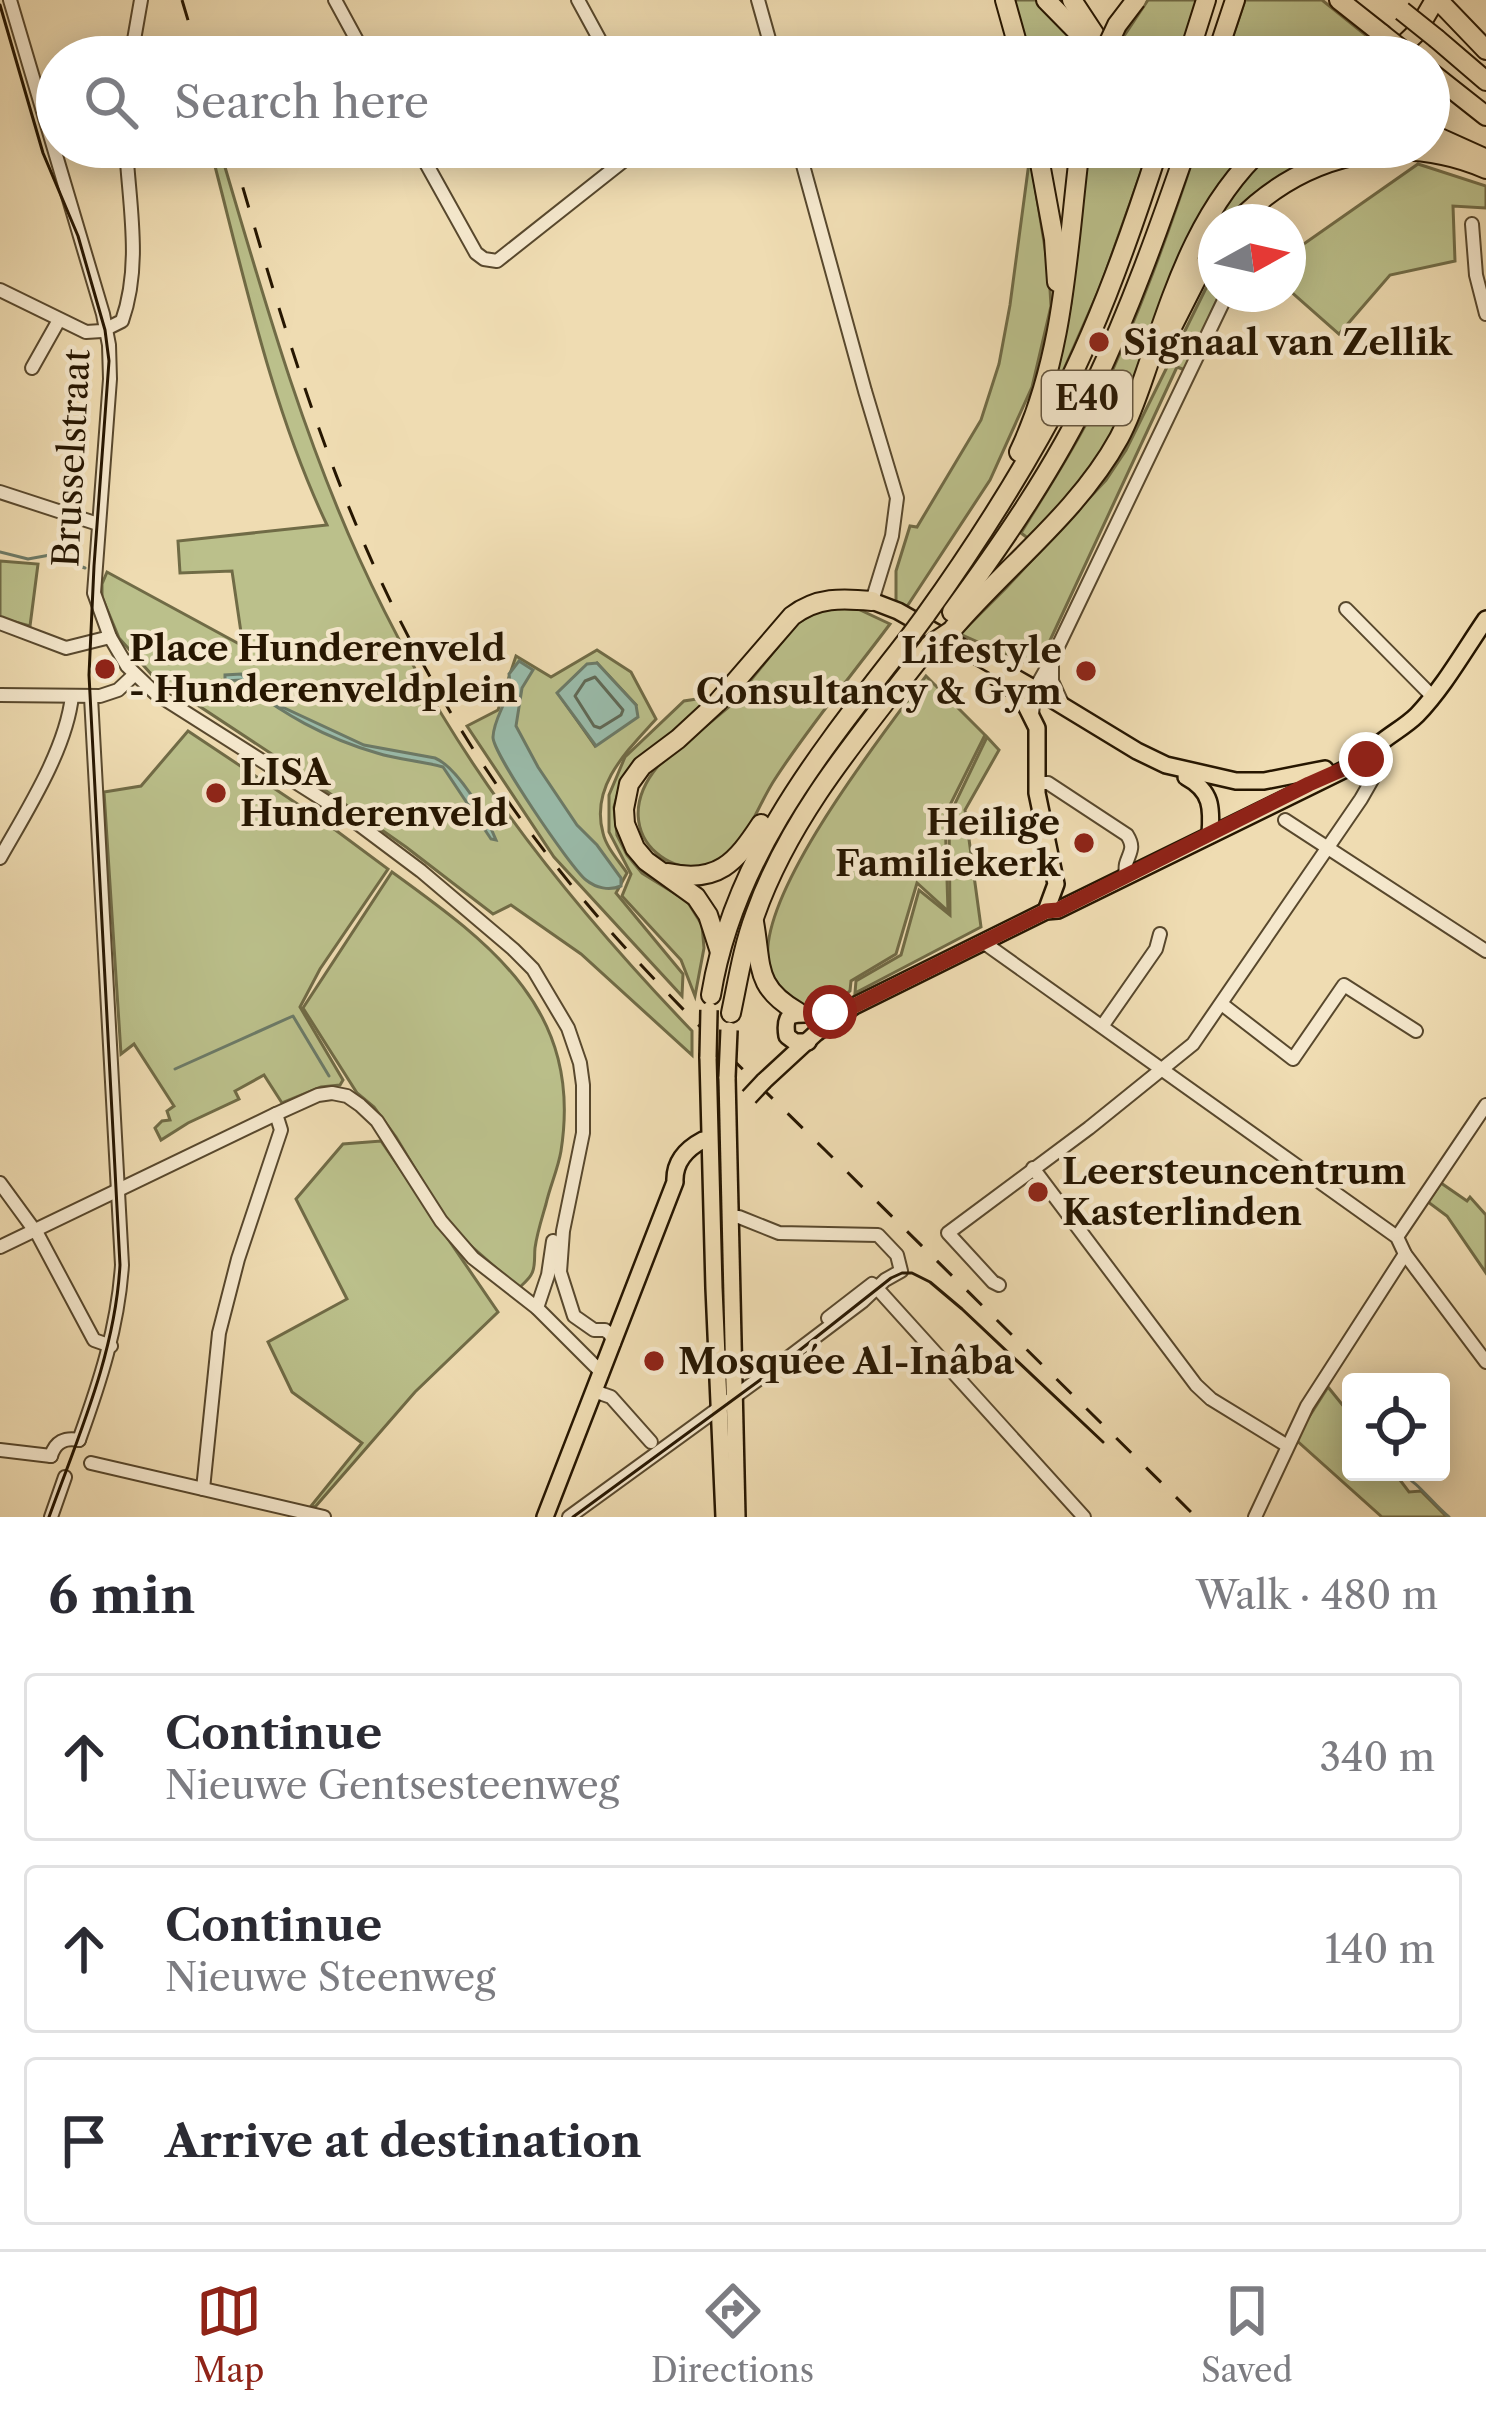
<!DOCTYPE html>
<meta charset="utf-8">
<style>
:root{--surface:#fff;--page:#f7f7f7;--text:#2b2b33;--muted:#7c7c81;--line:#e1e1e2;--accent:#8f2418}
body{margin:0;font-family:"Libre Caslon Text",serif;background:var(--page);color:var(--text)}
.controls{position:absolute;right:36px;bottom:36px;display:grid;overflow:hidden;border-radius:12px;box-shadow:0 6px 30px #0003}
.controls button{width:108px;height:108px;display:grid;place-items:center;padding:0;border:0;border-bottom:3px solid var(--line);background:var(--surface);color:var(--text);font:60px sans-serif}
.compass{position:absolute;left:1198px;top:204px;width:108px;height:108px;border-radius:50%;background:var(--surface);box-shadow:0 6px 30px #0003;rotate:82deg}
.stop{position:absolute;width:36px;height:36px;margin:-27px;border:9px solid #8f2418;border-radius:50%;background:#fff}
.stop.end{background:#8f2418;border-color:#fff;box-shadow:0 3px 12px #0008}
.list{margin:0;padding:0;list-style:none}
h2{display:flex;justify-content:space-between;align-items:center;height:156px;margin:0;padding:0 48px;font-size:51px}
h2 small{font-size:39px;font-weight:400;color:var(--muted)}
.list li{display:grid;grid-template-columns:78px 1fr auto;gap:36px;align-items:center;box-sizing:border-box;height:168px;margin:0 24px 24px;padding:0 24px;border:3px solid var(--line);border-radius:12px}
.list b{display:block;font-size:45px;white-space:nowrap}
.list p{margin:0;font-size:39px;white-space:nowrap;color:var(--muted)}
.list em{font-size:39px;font-style:normal;color:var(--muted)}
.icon{flex:none;width:66px;height:66px;fill:none;stroke:currentColor;stroke-width:2;stroke-linecap:round;stroke-linejoin:round}
.map{position:relative;flex:none;width:1486px;height:1517px;overflow:hidden}
.search{position:absolute;background:var(--surface);box-shadow:0 6px 30px #0003;left:36px;right:36px;top:36px;height:132px;display:flex;align-items:center;gap:30px;box-sizing:border-box;padding:0 42px;border-radius:66px;color:var(--muted);font-size:45px}
.sheet{height:732px;background:var(--surface)}
nav{display:flex;justify-content:space-around;align-items:center;box-sizing:border-box;height:168px;border-top:3px solid var(--line);background:var(--surface);font-size:33px;color:var(--muted)}
nav a{display:grid;justify-items:center;gap:6px}
nav .on{color:var(--accent)}
.map>svg:first-child{display:block}
</style>
<div class="map">
<svg width="1486" height="1517" viewBox="0 0 1486 1517">
<rect width="100%" height="100%" fill="#efdcb2"/>
<filter id="stains"><feTurbulence type="fractalNoise" baseFrequency=".00167" numOctaves="4"/><feColorMatrix values="0 0 0 0 .2 0 0 0 0 .09 0 0 0 0 .02 0 0 0 .5 -.17"/></filter>
<radialGradient id="worn" r=".72"><stop offset=".6" stop-color="#630" stop-opacity="0"/><stop offset="1" stop-color="#630" stop-opacity=".3"/></radialGradient>
<g fill="#bbc08b" stroke="#706b46" stroke-width="3" fill-rule="evenodd">
<path d="M1009,0h29l56,57h-68z"/>
<path d="M1148,0h50l-19,57h-52l-11,-9z"/>
<path d="M1245,0h77l66,53 -4,4h-158z"/>
<path d="M210,147h9c41,137 80,279 140,411 84,185 193,327 333,473v24l-111,-101 -70,-49 -18,9 -87,-67 -104,-73 -150,-99 -33,-37 -17,-41v-13l5,-12 136,74 -11,-75 -52,2 -2,-32 149,-16c-56,-118 -84,-253 -117,-378z"/>
<path d="M1087,147h63l-49,138 -40,91 -5,-2 15,-71z"/>
<path d="M1197,147h60l-19,19 -115,251 -38,61 -56,61 -8,-6c27,-44 56,-89 79,-136 39,-81 69,-165 97,-250z"/>
<path d="M1275,147h89l-135,75h-13v15l-31,40c24,-47 49,-96 90,-130z"/>
<path d="M1030,155l19,118 2,33 -19,81 -42,93 -84,128 -10,-7v-30l14,-45 7,1 64,-107 18,-56 11,-59z"/>
<path d="M1418,164l68,22v22l-33,-2 2,55 -65,14 -51,59 -51,-45v-34z"/>
<path d="M1216,268v26h4l-35,76 -8,-3 -130,280 -14,12 -10,3 -63,-28 46,-46 100,-108 20,-30z"/>
<path d="M0,561l38,3 -8,62 -30,-8z"/>
<path d="M824,608l34,1 32,15c-38,51 -80,101 -115,155 -14,21 -25,53 -42,71 -44,48 -135,-12 -75,-84l72,-60 66,-82z"/>
<path d="M597,650l34,22 25,47c-29,32 -66,67 -53,114 3,14 16,28 24,40l-11,20 67,81 -1,22 -128,-139 -87,-131 31,-16 18,-54 35,21zM597,663l39,42 -41,41 -37,-53z"/>
<path d="M926,676l59,59 -40,80 3,96 -31,-28 -21,71 -45,27 -1,10 -16,12 -31,3c-16,-12 -29,-21 -34,-41 -16,-67 117,-235 157,-289z"/>
<path d="M703,698l6,4 -89,83 -6,22 3,28 10,20 15,18 45,28 15,24 2,23 -9,48 -14,-36 -59,-64 9,-22 -22,-42v-37l16,-38 59,-56z"/>
<path d="M188,731l138,92 62,46 -68,100 -20,38 43,73 -3,5 -19,2 -39,16 -18,-28 -29,16 4,8 -51,24 -27,17 -6,-12 7,-7 8,-1 -3,-9 7,-5 -40,-62 -13,10 -17,-262 37,-6z"/>
<path d="M987,737l12,13 -34,60 16,117 -126,66 1,-12 45,-26 18,-65 31,25 -1,-99z"/>
<path d="M392,872c101,73 191,139 169,279 -3,18 -11,35 -15,53 -4,14 -9,29 -11,44 -1,9 1,20 -4,27 -3,5 -8,9 -12,13l-55,-48 -24,-30 -44,-73 -22,-30 -17,-14 -54,-85z"/>
<path d="M381,1141l117,171 -83,80 -100,115 -4,-1 51,-63 -70,-51 -24,-50 79,-43 -51,-100 47,-55z"/>
<path d="M1441,1183l26,18 3,-4 16,18v58l-39,-57 -19,-14z"/>
<path d="M1328,1387l17,21 6,3v61h43l15,20 12,-1 26,26h-65l-87,-78z"/>
</g>
<g fill="#9abcab" stroke="#6c7a67" stroke-width="3">
<path d="M519,661l14,9 -11,18 -6,38 22,41 39,58 20,20 24,33v8c-12,5 -25,2 -35,-6 -16,-13 -94,-128 -93,-143 1,-23 20,-39 16,-63z"/>
<path d="M597,663l39,42 2,12 -42,29 -39,-53 30,-29z"/>
<path d="M241,674l37,31 86,40 71,13c22,9 52,59 61,82l-5,-1 -48,-72c-21,-6 -44,-7 -66,-14 -49,-14 -98,-40 -136,-73l-16,1v-6z"/>
</g>
<g fill="none" stroke-linecap="round" stroke-linejoin="round">
<path stroke="#606956" stroke-width="3" d="M595,677l28,33 -2,5 -21,13 -6,-2 -19,-30 10,-15z"/>
<g stroke="#6c7a67" stroke-width="3">
<path d="M0,552l28,7 22,-4 35,13"/>
<path d="M175,1069l118,-53 36,60"/>
<path d="M1347,1407l4,3"/>
<path d="M1399,1472c21,12 32,30 50,45"/>
</g>
<defs>
<g id="minor">
<path d="M10,0l93,314 6,31 1,34 -16,214 16,44 17,29 28,27 186,118 80,60 92,78 20,20 35,59 12,35 3,22v48l-20,98 -3,41 14,44 20,14h11l5,4 4,9"/>
<path d="M335,0l31,57"/>
<path d="M578,0l31,57"/>
<path d="M758,0l16,57"/>
<path d="M131,57l10,-57"/>
<path d="M417,147l59,106 8,6 13,2 144,-114"/>
<path d="M798,147l67,244 32,107 -5,38 -20,65"/>
<path d="M1472,224l4,51 10,39"/>
<path d="M0,290l86,42 16,-1 20,-10c20,-56 7,-117 4,-174"/>
<path d="M32,368l27,-48"/>
<path d="M0,492l98,32"/>
<path d="M1346,609l87,88"/>
<path d="M0,623l66,25 44,-11"/>
<path d="M1052,660v21l10,22"/>
<path d="M0,695l100,1 18,-6 16,-15"/>
<path d="M1032,714l3,-25 17,-30 175,-365"/>
<path d="M1036,783h12l79,52c8,13 3,16 -1,29 -1,4 0,8 -1,12"/>
<path d="M1285,820l201,131"/>
<path d="M0,858c26,-46 66,-108 72,-162"/>
<path d="M983,942l414,295 8,17 81,108"/>
<path d="M1223,1005l70,54 51,-74 72,46"/>
<path d="M1103,1025l53,-76 4,-15"/>
<path d="M1033,1168l163,217 15,14 75,46"/>
<path d="M0,1183l38,52 56,105 17,6"/>
<path d="M1397,1237l89,-132"/>
<path d="M0,1247l276,-133 42,-19 14,-2 15,3 13,9 17,16 64,100 32,37 64,50 65,65"/>
<path d="M999,1285l-6,-3 -45,-49 141,-105 104,-84 168,-245 16,-28 -5,-22"/>
<path d="M537,1308l11,-33 5,-34"/>
<path d="M828,1318l44,-34 3,2 209,231"/>
<path d="M594,1391l17,6 40,45"/>
<path d="M79,1440c21,-58 39,-113 43,-175l-31,-568"/>
<path d="M0,1450l51,6"/>
<path d="M51,1456c4,-14 14,-19 28,-16"/>
<path d="M91,1463l233,54"/>
<path d="M203,1489l16,-156 19,-74 43,-129 -5,-16"/>
<path d="M51,1517l14,-40"/>
<path d="M569,1517l216,-157 78,-59 22,-21 16,-9 -4,-16 -19,-20 -99,-2 -40,-16h-9"/>
<path d="M1255,1517l52,-111 98,-152"/>
</g>
<g id="major">
<path d="M872,601l26,10 137,78 102,62 29,14 70,16h28l61,-12"/>
<path d="M996,677l25,19 16,32v65l19,91 -10,27"/>
<path d="M1186,777c26,14 26,31 24,58"/>
<path d="M808,1042h-13l-8,-6c-4,-24 6,-22 25,-22 11,0 23,-3 34,-5"/>
<path d="M708,1057l6,231 10,229"/>
<path d="M727,1077l10,440"/>
<path d="M764,1081l52,-48 38,-27 192,-95 12,-1 308,-151c11,-19 35,-28 51,-44 27,-28 47,-64 69,-96"/>
<path d="M545,1517l130,-335c-1,-20 11,-33 28,-42l6,4"/>
</g>
<g id="highway">
<path d="M1005,0l16,57"/>
<path d="M1046,0l56,57"/>
<path d="M1072,0l27,41"/>
<path d="M1339,0l43,34"/>
<path d="M1438,0l48,50"/>
<path d="M1437,39l49,42"/>
<path d="M1188,57l18,-57"/>
<path d="M1216,57l19,-57"/>
<path d="M1391,57l24,-23 20,-34"/>
<path d="M1429,71l57,45"/>
<path d="M1431,134l51,23"/>
<path d="M1037,147l17,92 3,43"/>
<path d="M1237,222c66,-68 161,-91 249,-53"/>
<path d="M1169,333l34,-67 13,-18"/>
<path d="M1019,452c46,-97 48,-201 61,-305"/>
<path d="M952,612c52,-71 103,-145 141,-225 37,-78 66,-159 94,-240"/>
<path d="M925,616c41,-57 80,-117 115,-179 51,-90 87,-191 119,-290"/>
<path d="M951,631c54,-64 127,-118 168,-193 13,-24 21,-50 30,-76 27,-79 52,-157 115,-215"/>
<path d="M668,873c50,11 68,-11 93,-49"/>
<path d="M754,922c8,44 0,65 44,90"/>
<path d="M720,952l-12,-37 -12,-18 -50,-36 -11,-13 -10,-24 -1,-15 5,-25 13,-18 36,-27 39,-36 75,-87c25,-19 50,-18 80,-15"/>
<path d="M711,995c23,-142 115,-250 200,-360"/>
<path d="M731,1013c7,-33 12,-66 24,-98 36,-102 109,-185 175,-270"/>
</g>
</defs>
<use href="#minor" stroke="#58482d" stroke-width="16"/>
<use href="#major" stroke="#261601" stroke-width="20"/>
<use href="#highway" stroke="#261601" stroke-width="22"/>
<use href="#minor" stroke="#f5e8cd" stroke-width="12"/>
<use href="#major" stroke="#efdcb2" stroke-width="15"/>
<use href="#highway" stroke="#efdcb2" stroke-width="18"/>
<g stroke="#261601" stroke-width="3">
<path d="M0,5l43,148 35,83 27,94 4,31 -15,205 -5,109 31,590c-5,89 -41,169 -71,252"/>
<path d="M573,1517l213,-156 105,-83 11,-5h10l18,9 32,27 141,133"/>
</g>
<g stroke="#261601" stroke-width="3" stroke-dasharray="21 21" stroke-linecap="butt">
<path d="M182,0l17,57"/>
<path d="M231,147c53,181 104,361 197,526 55,100 124,195 202,280 63,69 131,134 198,200 122,121 245,242 368,364"/>
</g>
<defs>
<g id="major-bridge">
<path d="M708,1057l1,-47"/>
<path d="M727,1077l2,-47"/>
<path d="M749,1097l15,-16"/>
</g>
<g id="highway-bridge">
<path d="M1402,11l35,28"/>
<path d="M1382,34l29,23"/>
<path d="M1102,57l15,-32 19,-25"/>
<path d="M911,635l14,-19"/>
<path d="M930,645l21,-14"/>
</g>
</defs>
<use href="#major-bridge" stroke="#261601" stroke-width="20" stroke-linecap="butt"/>
<use href="#highway-bridge" stroke="#261601" stroke-width="22" stroke-linecap="butt"/>
<use href="#major-bridge" stroke="#efdcb2" stroke-width="15"/>
<use href="#highway-bridge" stroke="#efdcb2" stroke-width="18"/>
</g>
<g fill="none" stroke-linecap="round" stroke-linejoin="round">
<path stroke="#8f2418" stroke-width="15" d="M830,1012l24,-6 192,-95 12,-1 251,-126 57,-25"/>
</g>
<g fill="#8f2418" stroke="#f5e8cd" stroke-width="4.5">
<circle cx="1099" cy="342" r="12"/>
<circle cx="105" cy="669" r="12"/>
<circle cx="1086" cy="671" r="12"/>
<circle cx="216" cy="793" r="12"/>
<circle cx="1084" cy="843" r="12"/>
<circle cx="1038" cy="1192" r="12"/>
<circle cx="654" cy="1361" r="12"/>
</g>
<g text-anchor="middle" dominant-baseline="central" stroke-width="9" stroke-linejoin="round" paint-order="stroke">
<rect fill="#f5e8cd" stroke="#64553e" stroke-width="3" x="1042" y="371" width="90" height="54" rx="9"/>
<g font-size="33" font-weight="bold" fill="#261601">
<text x="1087" y="398">E40</text>
</g>
<g font-size="36" font-weight="bold" fill="#261601" stroke="#f5e8cd" text-anchor="start">
<text x="1123" y="342">Signaal van Zellik</text>
<text x="129" y="648">Place Hunderenveld<tspan x="129" dy="41">- Hunderenveldplein</tspan></text>
<text x="1062" y="650" text-anchor="end">Lifestyle<tspan x="1062" dy="41">Consultancy &amp; Gym</tspan></text>
<text x="240" y="772">LISA<tspan x="240" dy="41">Hunderenveld</tspan></text>
<text x="1060" y="822" text-anchor="end">Heilige<tspan x="1060" dy="41">Familiekerk</tspan></text>
<text x="1062" y="1171">Leersteuncentrum<tspan x="1062" dy="41">Kasterlinden</tspan></text>
<text x="678" y="1361">Mosquée Al-Inâba</text>
</g>
<g font-size="36" fill="#261601" stroke="#f5e8cd">
<text transform="translate(71 458) rotate(-87)">Brusselstraat</text>
</g>
</g>
<rect width="100%" height="100%" filter="url(#stains)"/>
<rect width="100%" height="100%" fill="url(#worn)"/>
</svg>
<div class="controls">
<button><svg class="icon" aria-label="locate" viewBox="0 0 24 24"><circle cx="12" cy="12" r="6"/><path d="M12 2v4M12 18v4M2 12h4M18 12h4"/></svg></button>
</div>
<svg class="compass" viewBox="-18 -18 36 36"><path d="M0-13l5 13h-10z" fill="#e53935"/><path d="M0 13l5-13h-10z" fill="#7c7c81"/></svg>
<div class="stop" style="left:830px;top:1012px"></div>
<div class="stop end" style="left:1366px;top:759px"></div>
<div class="search"><svg class="icon" aria-label="search" viewBox="0 0 24 24"><circle cx="10" cy="10" r="6"/><path d="M15 15l6 6"/></svg>Search here</div>
</div>
<section class="sheet">
<h2>6 min<small>Walk · 480 m</small></h2>
<ul class="list">
<li><svg class="icon" aria-label="ahead" viewBox="0 0 24 24"><path d="M12 20V5M6 11l6-6 6 6"/></svg><div><b>Continue</b><p>Nieuwe Gentsesteenweg</p></div><em>340 m</em></li>
<li><svg class="icon" aria-label="ahead" viewBox="0 0 24 24"><path d="M12 20V5M6 11l6-6 6 6"/></svg><div><b>Continue</b><p>Nieuwe Steenweg</p></div><em>140 m</em></li>
<li><svg class="icon" aria-label="arrive" viewBox="0 0 24 24"><path d="M6 21V4h12l-3 4 3 4H6"/></svg><div><b>Arrive at destination</b></div></li>
</ul>
</section>
<nav>
<a class="on"><svg class="icon" aria-label="map" viewBox="0 0 24 24"><path d="M3 6l6-2 6 2 6-2v14l-6 2-6-2-6 2zM9 4v14M15 6v14"/></svg>Map</a>
<a><svg class="icon" aria-label="directions" viewBox="0 0 24 24"><path d="M12 3l9 9-9 9-9-9zM9 14v-3h6M13 9l2 2-2 2"/></svg>Directions</a>
<a><svg class="icon" aria-label="saved" viewBox="0 0 24 24"><path d="M7 4h10v16l-5-4-5 4z"/></svg>Saved</a>
</nav>
